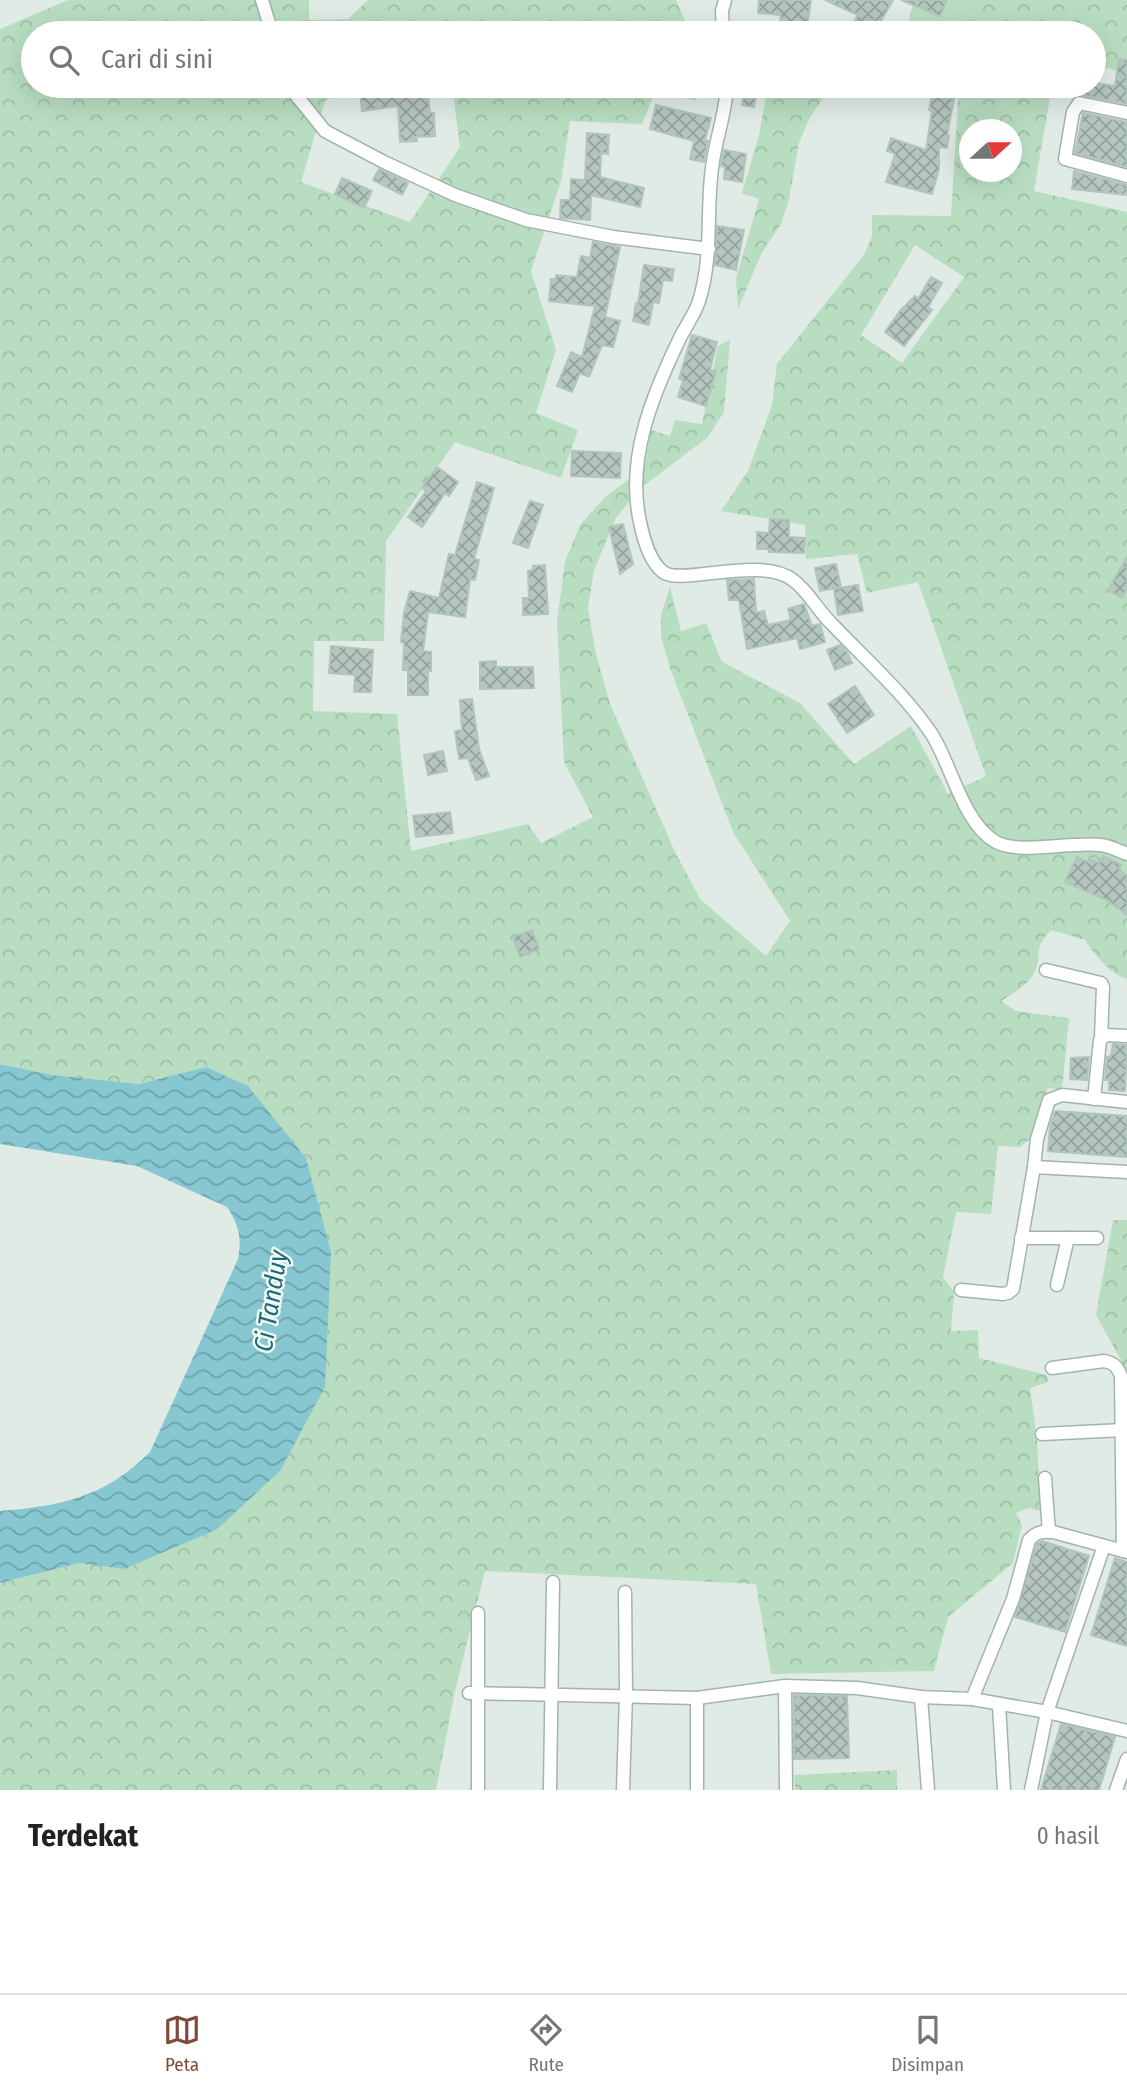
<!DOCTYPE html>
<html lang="id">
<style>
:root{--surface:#fff;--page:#f2f2f2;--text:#222;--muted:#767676;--line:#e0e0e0;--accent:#804939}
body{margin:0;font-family:"Fira Sans Condensed",sans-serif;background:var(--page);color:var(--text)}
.compass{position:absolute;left:959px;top:119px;width:63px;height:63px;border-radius:50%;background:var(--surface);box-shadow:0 7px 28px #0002;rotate:69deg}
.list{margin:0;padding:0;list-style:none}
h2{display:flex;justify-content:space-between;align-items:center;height:91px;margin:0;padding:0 28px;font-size:30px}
h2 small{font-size:23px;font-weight:400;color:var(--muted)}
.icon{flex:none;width:38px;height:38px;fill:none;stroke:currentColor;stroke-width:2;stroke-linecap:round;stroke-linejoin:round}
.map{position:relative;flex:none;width:1127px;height:1790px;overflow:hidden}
.search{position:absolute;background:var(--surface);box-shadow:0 7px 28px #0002;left:21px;right:21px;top:21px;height:77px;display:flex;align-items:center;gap:18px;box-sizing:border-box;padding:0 24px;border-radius:38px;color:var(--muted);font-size:26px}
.sheet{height:203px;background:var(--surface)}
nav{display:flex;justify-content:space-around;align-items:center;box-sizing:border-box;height:98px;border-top:2px solid var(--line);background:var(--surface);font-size:19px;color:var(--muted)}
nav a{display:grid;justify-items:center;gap:4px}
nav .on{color:var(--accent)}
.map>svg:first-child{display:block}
</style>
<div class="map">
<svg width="1127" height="1790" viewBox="0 0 1127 1790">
<defs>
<pattern id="forest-crowns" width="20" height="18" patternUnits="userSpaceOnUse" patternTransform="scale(1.75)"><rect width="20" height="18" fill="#b8ddc1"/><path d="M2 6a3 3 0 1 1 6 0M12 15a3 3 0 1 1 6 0" fill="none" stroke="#9ebfa6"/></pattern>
<pattern id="water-waves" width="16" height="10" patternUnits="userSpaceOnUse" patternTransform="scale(1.75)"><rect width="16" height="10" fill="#87c7d1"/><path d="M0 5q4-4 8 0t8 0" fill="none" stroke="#6ea3aa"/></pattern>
<pattern id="building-cross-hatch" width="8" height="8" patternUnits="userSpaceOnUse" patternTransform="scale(1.75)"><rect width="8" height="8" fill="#b5c6bf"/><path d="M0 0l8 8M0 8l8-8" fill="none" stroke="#93a29c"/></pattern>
</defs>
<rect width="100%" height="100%" fill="#e0ebe6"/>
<path fill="#b8ddc1" d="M915,0h55l-4,33h-58l2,-19z"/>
<g fill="url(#forest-crowns)" fill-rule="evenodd">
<path d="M68,0h241v20l39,-1 20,-19h308l9,21 1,12h-653v53h317l-25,15 -24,81 109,40 50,-75 -8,-61h241l3,15 -40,-11 -14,34 -72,-3 -9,60 -30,90 25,79 -20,63 42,17 -17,48 -106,-36 -69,99 -2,100h-70l-1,70 84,3 14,137 117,-27 13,19 52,-26 -29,-55 -7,-140 8,-60 15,-37 25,-28 39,-29 7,-38 19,6 5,-16 27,4 16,-78 12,-6 -6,72 -16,25 -70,53 -22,28 -22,52 -6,38 7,42 15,54 65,148 25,47 66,57 24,-35 -57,-89 -63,-164 -9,-32v-21l9,-28 11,44 25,-8 16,39 78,41 54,61 57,-38 37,68 38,-18 -68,-194 -51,11 -10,-39 -51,5 -1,-34 -84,-14 27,-40 24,-66 5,-41 87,-109 8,-19v-21l79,1 8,-130h93l-18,105 93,21v767c-17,-5 -32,-24 -42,-39l-34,-10c-19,20 -8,23 -16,41 -6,14 -22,22 -34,30l15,10 53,7 -7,72 -14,-2 -15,49 -13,10 -22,-1 -7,68 -35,-2 -13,65 11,15 -3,39 27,-1 1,28 68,17 1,7 -18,6 7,49 3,74 -11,-3 -13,5 6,12 -9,38 -65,54 -14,54 -163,3 -15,-90 -271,-13 -30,120 -19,99h-436v-207l79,-20 45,6 92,-39 109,-143 -119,-320 -67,17 -87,-9 -52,-11v-1035zM970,130h42v42h-42zM915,245l49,32 -62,86 -41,-28z"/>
<path d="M970,0h157v75l-18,-7 -15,3v-38h-128z"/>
<path d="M768,86h63l-22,33 -10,24 -10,56 -8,25 -20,30 -23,55 -2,-30 23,-80 -17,-6 17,-58z"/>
<path d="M1113,1220h14v151l-31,-56z"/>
<path d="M897,1770v20h-102l-1,-15z"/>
</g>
<path fill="url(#water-waves)" d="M0,1064l52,11 87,9 67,-17 42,19 58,72 25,94 -6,135 -45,84 -64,59 -92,39 -45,-6 -79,20v-72c62,-5 105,-14 150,-59l88,-193c4,-21 1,-34 -11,-52l-90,-41 -137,-22z"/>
<g fill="url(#building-cross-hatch)" stroke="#b2c5bd" stroke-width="2">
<path d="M759,0h52l-5,33 -27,-4 2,-14 -23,-2z"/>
<path d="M825,0h68l-14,24 -8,-5 -10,14h-15l12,-18z"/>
<path d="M901,0h46l-7,16z"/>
<path d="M1119,59l8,1v44l-45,-9 1,-9h11v-3l21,3z"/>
<path d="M398,86h29l3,27h4l1,23 -19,1 1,4 -17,1 -2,-36 -36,5 -2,-19z"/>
<path d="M745,86h13l-4,21 -12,-2z"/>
<path d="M932,94l22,5 -7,37h2l-2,12 -8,-1v22l-7,25 -46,-12 9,-28 -8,-3 4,-13 35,12 6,-39 -3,-1z"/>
<path d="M656,105l55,13 -6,22 3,1 -4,21 -14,-3 4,-18 -44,-12z"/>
<path d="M1083,113l44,9v45l-52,-14z"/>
<path d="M587,133l22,2 -1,19 -7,-1 -1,24 44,11 -4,19 -49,-12 -1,25 -30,-2 1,-18h9l1,-21 14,1z"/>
<path d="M724,150l22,4 -4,28 -18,-3 1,-12 -4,-1z"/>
<path d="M379,169l29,14 -6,12 -29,-15z"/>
<path d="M1074,171l53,14v10l-55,-6z"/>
<path d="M342,178l30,13 -8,17 -29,-14z"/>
<path d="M717,226l27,4 -8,40 -21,-5z"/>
<path d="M593,242l27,5 -15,70 15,4 -7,26 -11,-2 -13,32 -9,-4 -8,19 -15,-6 14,-34 11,5 13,-51 -46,-5 2,-22h5v-4l21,2 4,-21 9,2z"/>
<path d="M644,265l30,4 -2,12 -9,-1 -4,23 -6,-1 -4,23 -16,-4 3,-18h2z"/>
<path d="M931,277l11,6 -14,24 4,3 -28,36 -19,-14 15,-21 15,-15 3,3z"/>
<path d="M692,335l25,7 -7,28 6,1 -10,35 -28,-9 5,-17 -4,-1z"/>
<path d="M572,451l49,2 -1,25 -49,-2z"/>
<path d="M437,467l21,15 -9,14 -4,-3 -23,34 -14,-10 18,-26 -4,-3z"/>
<path d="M477,482l17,6 -20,71 5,1 -4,20 -5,-1 -5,38 -37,-5 -5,39 8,1v19h-3v24h-20v-25h-5l1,-27 -3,-1 3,-29 6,-22 29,7 10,-44 6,1z"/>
<path d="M530,501l13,4 -15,43 -15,-5z"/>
<path d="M770,519l19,1v17l16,1 -1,15 -35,-1v-3h-12v-17l12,1z"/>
<path d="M623,524l10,40 -13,10 -11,-47z"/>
<path d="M1127,557v32l-5,9 -14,-8z"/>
<path d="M836,564l5,23 -21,4 -5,-23z"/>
<path d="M545,565l3,49 -25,1v-17h6l-1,-27 5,-1v-4z"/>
<path d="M754,579l2,34 8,-2 4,14 23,-5 -3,-11 16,-5 8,22 8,-2 5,18 -25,7 -3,-11 -50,11 -8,-49h-10l-2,-20z"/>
<path d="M858,585l5,26 -25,4 -4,-26z"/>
<path d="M840,645l7,7 5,11 -17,7 -8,-20z"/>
<path d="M331,646l42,4 -2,42h-17l1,-17 -26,-2z"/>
<path d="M496,661v6h37l1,21 -54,1v-27z"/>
<path d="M855,686l19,29 -27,18 -19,-29z"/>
<path d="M472,699l7,50 10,27 -13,4 -8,-22 -9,1 -4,-28 7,-1 -2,-30z"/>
<path d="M443,751l4,20 -19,4 -4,-20z"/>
<path d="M450,812l3,21 -37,4 -3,-21z"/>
<path d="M1103,856l18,9 -2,4 8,7v39l-18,-14 -44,-19 12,-25 11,5 2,-3 9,4z"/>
<path d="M532,930l7,19 -19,8 -7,-20z"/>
<path d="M1113,1044l14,1 -2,46 -16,-1v-10h-4l2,-23 4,-1z"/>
<path d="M1089,1057l-2,23 -17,-1 1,-21z"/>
<path d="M1055,1111l72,5v41l-79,-6 2,-24z"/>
<path d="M1042,1541l47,15 -24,76 -50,-15 22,-73z"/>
<path d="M1115,1558l12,4v84l-36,-11z"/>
<path d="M794,1695l53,1 2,62 -55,1z"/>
<path d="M1061,1724l54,13 -16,53h-58z"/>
</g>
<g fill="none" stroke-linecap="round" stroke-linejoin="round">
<defs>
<g id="minor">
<path d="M262,0l10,33"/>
<path d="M723,33l-1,-22 3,-11"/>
<path d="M292,86l4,9 29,36 59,31 71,33 71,25 87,17 96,12"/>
<path d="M727,86c-1,27 -12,55 -15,82 -6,45 1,89 -13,133 -4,13 -14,26 -20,39 -27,56 -53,119 -39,182 3,15 10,40 23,50 18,14 98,-17 130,8 15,11 24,29 37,42 34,36 73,70 101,111 20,30 32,91 65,109 24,13 75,-1 105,3 9,1 18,6 26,9"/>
<path d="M1127,113l-48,-10 -6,9 -8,47 62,17"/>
<path d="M1046,970l55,13 2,4 -2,51"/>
<path d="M1094,1099l6,-59 6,-5 21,1"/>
<path d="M1034,1167l3,-28 12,-39 13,-5 65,7"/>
<path d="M1021,1238h76"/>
<path d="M1057,1285l11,-47"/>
<path d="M961,1290l42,4 5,-1 5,-4 21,-122 93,5"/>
<path d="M1052,1368l52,-7c10,2 13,5 17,15l2,175"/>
<path d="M1042,1434l81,-4"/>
<path d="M1045,1478l4,54"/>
<path d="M478,1613v177"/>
<path d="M785,1686l1,104"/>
<path d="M469,1693l228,5 88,-12 72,2 64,9 51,2 75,13 80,19"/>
<path d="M921,1697l7,93"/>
<path d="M697,1698v92"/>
<path d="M972,1699l41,-100 16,-59c7,-8 13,-9 24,-8l74,20"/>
<path d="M999,1705l5,85"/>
<path d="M550,1790l3,-208"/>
<path d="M623,1790l3,-95 -1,-103"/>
<path d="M1031,1790l16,-78 57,-166"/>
<path d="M1116,1790l11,-31"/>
</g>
</defs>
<use href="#minor" stroke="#a3b3ad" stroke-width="15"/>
<use href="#minor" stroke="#fff" stroke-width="12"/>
</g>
<g text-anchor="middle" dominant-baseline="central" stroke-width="5" stroke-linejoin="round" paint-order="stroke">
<g font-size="26" font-style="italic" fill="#1a6a78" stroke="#f0f8f4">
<text transform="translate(271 1301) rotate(-81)">Ci Tanduy</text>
</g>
</g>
</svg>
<svg class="compass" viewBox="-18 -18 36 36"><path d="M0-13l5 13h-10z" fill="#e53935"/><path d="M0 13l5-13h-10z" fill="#767676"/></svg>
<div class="search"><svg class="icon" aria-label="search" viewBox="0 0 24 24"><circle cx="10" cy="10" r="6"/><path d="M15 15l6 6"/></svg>Cari di sini</div>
</div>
<section class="sheet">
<h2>Terdekat<small>0 hasil</small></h2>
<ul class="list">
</ul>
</section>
<nav>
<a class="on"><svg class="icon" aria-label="map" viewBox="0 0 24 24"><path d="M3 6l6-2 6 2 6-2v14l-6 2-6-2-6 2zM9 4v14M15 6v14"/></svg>Peta</a>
<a><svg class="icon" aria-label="directions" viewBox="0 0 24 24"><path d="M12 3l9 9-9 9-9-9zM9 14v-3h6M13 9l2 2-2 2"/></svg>Rute</a>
<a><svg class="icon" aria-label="saved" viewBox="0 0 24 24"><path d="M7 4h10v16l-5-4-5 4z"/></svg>Disimpan</a>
</nav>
